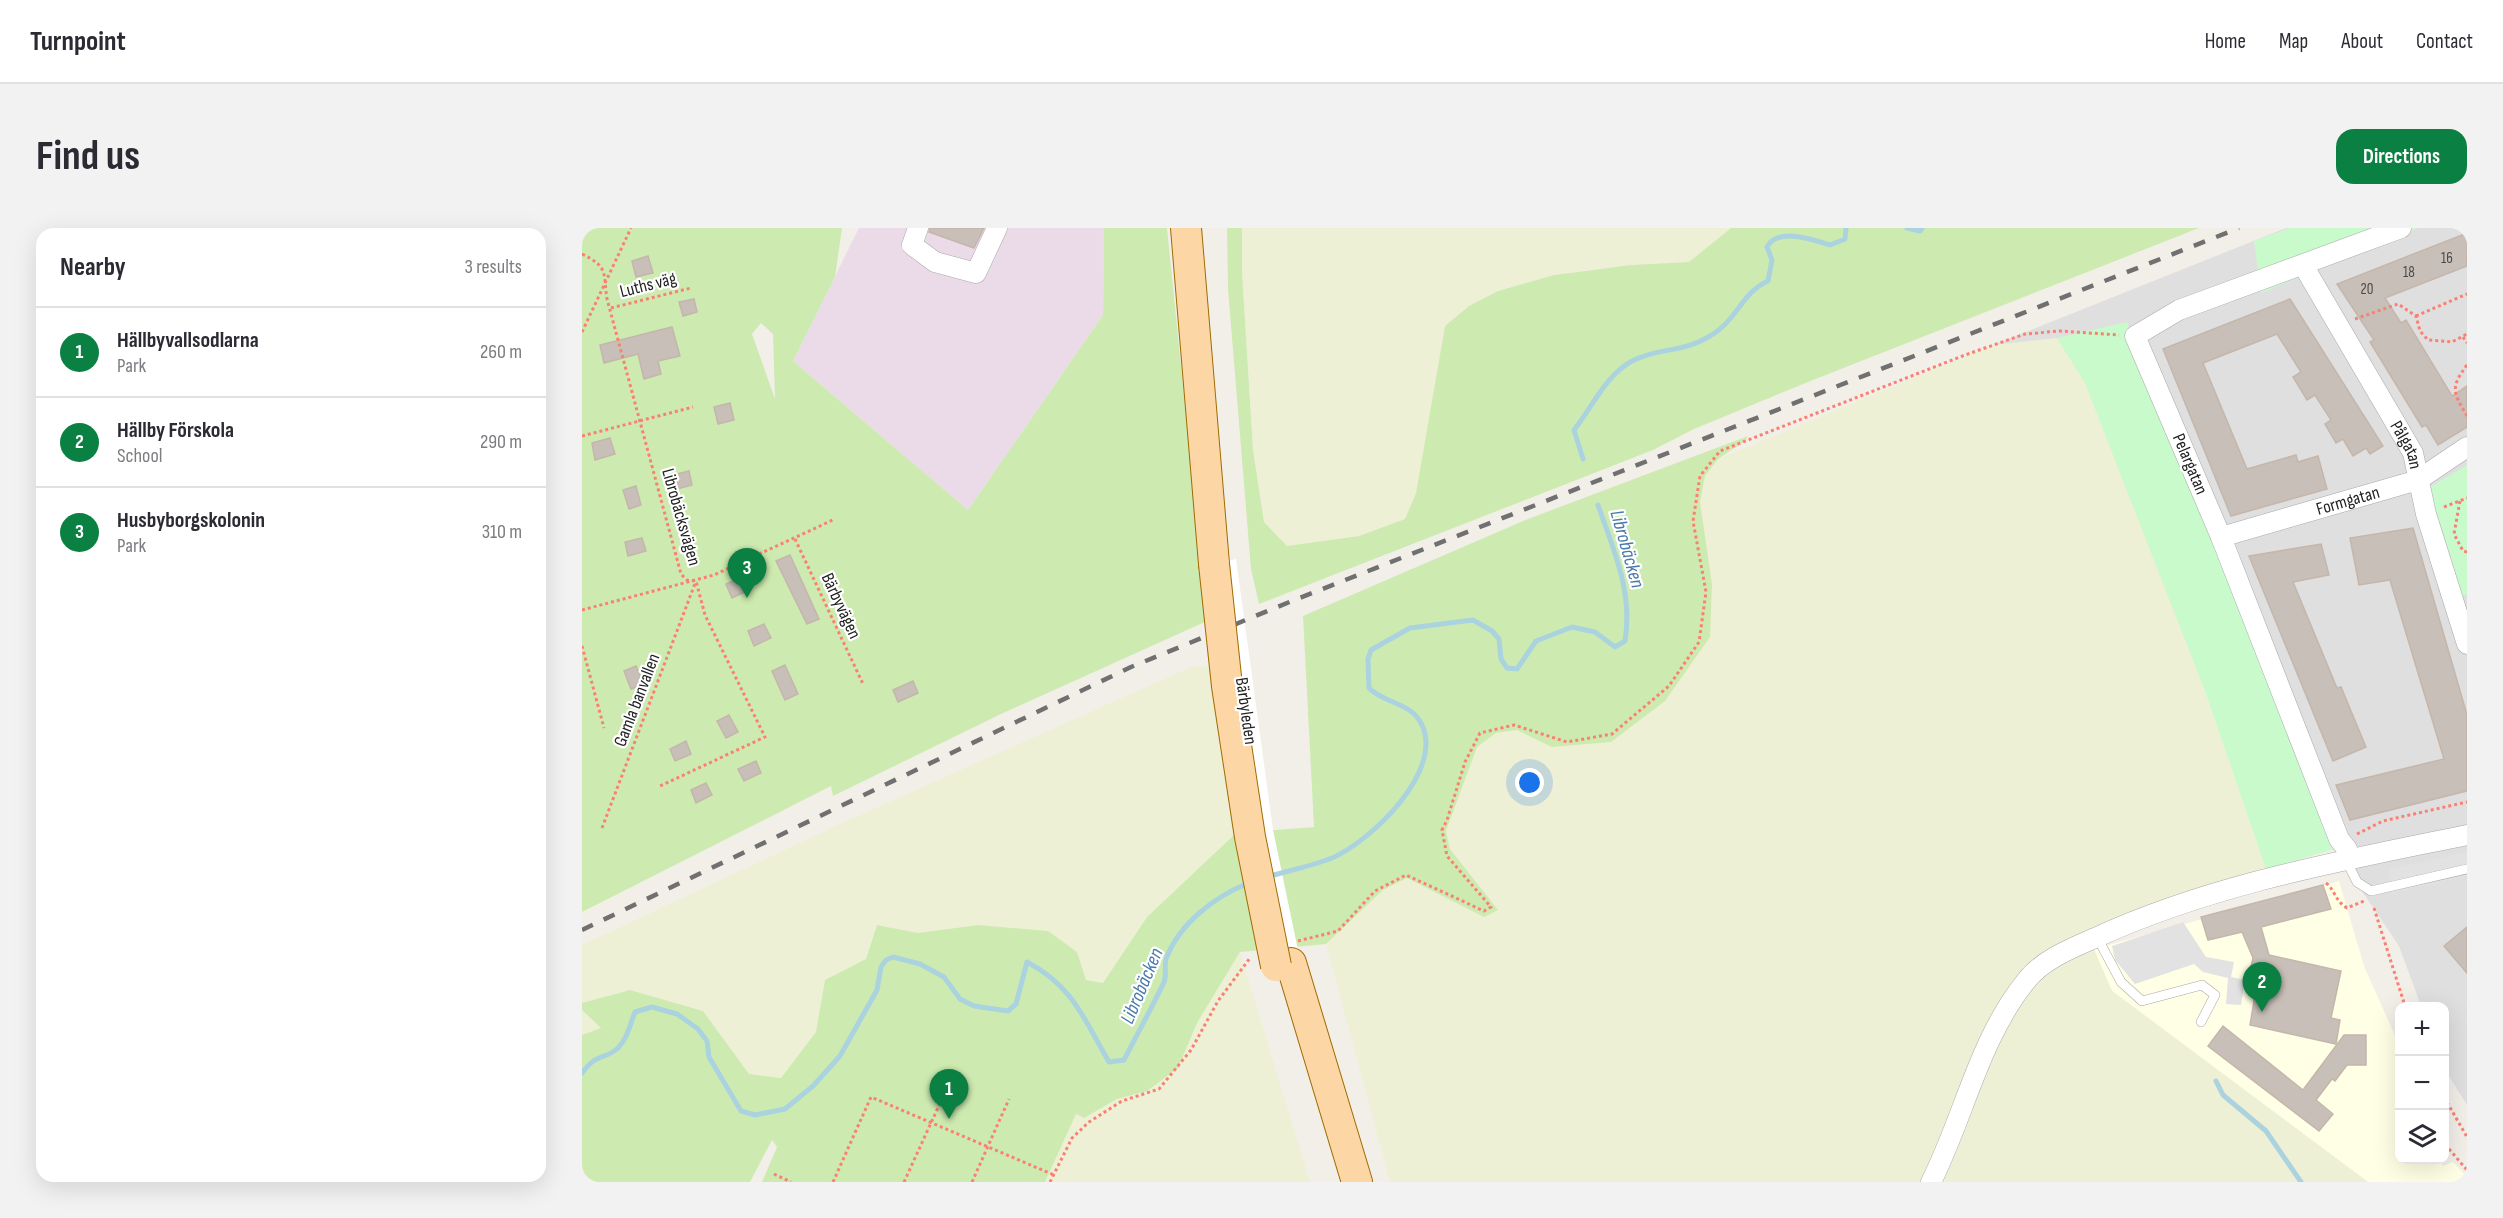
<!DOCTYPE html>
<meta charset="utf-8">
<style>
:root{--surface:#fff;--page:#f2f2f3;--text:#2b2b33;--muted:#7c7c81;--line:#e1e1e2;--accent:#0b8043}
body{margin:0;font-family:"Sofia Sans Condensed",sans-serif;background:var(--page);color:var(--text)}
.controls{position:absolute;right:18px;bottom:18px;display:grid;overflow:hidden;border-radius:12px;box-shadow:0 6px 24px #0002}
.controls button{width:54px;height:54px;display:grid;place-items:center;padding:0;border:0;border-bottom:2px solid var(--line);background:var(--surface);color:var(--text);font:30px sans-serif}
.you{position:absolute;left:948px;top:555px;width:21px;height:21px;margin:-15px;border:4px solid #fff;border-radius:50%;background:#1a73e8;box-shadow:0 0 0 9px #1a73e833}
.badge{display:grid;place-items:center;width:39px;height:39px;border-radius:50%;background:var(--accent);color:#fff;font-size:20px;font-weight:700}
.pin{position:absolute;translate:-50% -50px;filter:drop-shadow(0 2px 3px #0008)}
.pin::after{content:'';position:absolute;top:32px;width:21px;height:18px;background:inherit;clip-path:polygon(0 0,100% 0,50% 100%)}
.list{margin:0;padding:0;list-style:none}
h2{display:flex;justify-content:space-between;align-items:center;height:78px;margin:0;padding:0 24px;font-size:26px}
h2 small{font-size:20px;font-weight:400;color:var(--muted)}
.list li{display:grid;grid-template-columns:39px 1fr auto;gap:18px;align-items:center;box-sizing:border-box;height:90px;padding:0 24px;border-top:2px solid var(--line)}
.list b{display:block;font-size:22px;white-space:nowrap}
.list p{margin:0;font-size:20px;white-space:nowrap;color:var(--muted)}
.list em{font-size:20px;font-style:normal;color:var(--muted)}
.icon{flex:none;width:33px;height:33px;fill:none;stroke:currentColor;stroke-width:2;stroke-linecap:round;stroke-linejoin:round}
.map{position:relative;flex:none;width:1885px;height:954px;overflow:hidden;border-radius:18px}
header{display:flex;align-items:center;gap:36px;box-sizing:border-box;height:84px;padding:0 30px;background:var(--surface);border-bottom:2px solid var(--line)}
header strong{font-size:28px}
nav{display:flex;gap:33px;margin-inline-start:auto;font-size:21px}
.intro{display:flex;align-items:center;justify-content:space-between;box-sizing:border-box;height:144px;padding:0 36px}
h1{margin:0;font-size:42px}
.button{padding:15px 27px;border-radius:18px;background:var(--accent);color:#fff;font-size:21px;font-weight:700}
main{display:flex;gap:36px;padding:0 36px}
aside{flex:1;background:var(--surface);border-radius:18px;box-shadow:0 6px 24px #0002}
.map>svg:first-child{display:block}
</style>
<header>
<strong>Turnpoint</strong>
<nav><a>Home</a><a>Map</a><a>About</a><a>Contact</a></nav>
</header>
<div class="intro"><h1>Find us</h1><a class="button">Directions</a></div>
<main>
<aside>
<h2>Nearby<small>3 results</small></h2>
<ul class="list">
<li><span class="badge">1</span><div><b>Hällbyvallsodlarna</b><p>Park</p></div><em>260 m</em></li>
<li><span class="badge">2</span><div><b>Hällby Förskola</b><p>School</p></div><em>290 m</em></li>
<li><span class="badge">3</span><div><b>Husbyborgskolonin</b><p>Park</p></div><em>310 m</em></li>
</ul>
</aside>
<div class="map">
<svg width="1885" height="954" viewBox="0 0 1885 954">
<rect width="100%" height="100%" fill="#f2efe9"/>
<path fill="#e0dfdf" d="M1704,0h181v877l-22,-35 -1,-64h-23l-22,-60 -406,-601z"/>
<path fill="#ebdbe8" d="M277,0h245l-1,87 -135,195 -175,-149z"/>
<path fill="#ffffe5" d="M1757,653l25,85 35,79 1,115h39l4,6 10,-4 14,15v5h-99l-256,-191 -18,-42z"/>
<g fill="#eef0d5">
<path d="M660,0h489l-42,34 -97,7 -38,6 -56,16 -93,228 -46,17 -72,10 -23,-24 -11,-72 -11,-178z"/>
<path d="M1475,110l28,44 120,309 61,178 -181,61 27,61 256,191h-978l-64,-238 57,-54 24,-12 77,39 13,-7 -47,-61 -4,-18 31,-84 19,-14 22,-3 34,17 160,-163 -12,-82 5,-26 13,-17 275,-114z"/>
<path d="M630,438l24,167 -89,84 -44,66 -17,-3 -9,-28 -99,-27 -60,8 -41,-8 -11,34 -41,21 -9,52 -35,46 -32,-3 -46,-64 -73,-21 -48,13v-58l251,-118 358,-160z"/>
<path d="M658,724l70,230h-265l31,-68 8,4 33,-19 30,-8 31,-23 19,-45z"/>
<path d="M0,782l19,18 -19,7z"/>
</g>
<g fill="#cdebb0" fill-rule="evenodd">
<path d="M0,0h260l-7,49 -42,84 175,149 135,-195 1,-87h63l40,393 -206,93 -168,82 -2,-10 -249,126zM179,95l12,11 2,65 -23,-65z"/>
<path d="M645,0h15v44l11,178 11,72 23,24 72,-10 46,-17 11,-26 29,-167 24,-20 29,-15 56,-16 77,-10 58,-3 42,-34h468l-391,154 -114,47 -41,21 -394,154 -8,-35 -23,-280z"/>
<path d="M1166,208l-3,5 -27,18 -13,17 -5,26 12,82 -2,53 -45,64 -54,41 -59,5 -35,-17 -21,3 -19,14 -31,84 4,18 48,61 -14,7 -77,-39 -24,12 -57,54 -86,8 -43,71 -19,45 -31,23 -30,8 -33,19 -8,-4 -31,68h-283l15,-35 -5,-7 -22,42h-168v-147l19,-7 -19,-18v-7l48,-13 73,21 46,63 32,4 35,-46 9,-52 41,-21 11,-34 41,8 60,-8 70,6 29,21 9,28 17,3 44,-66 89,-84 78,-6 -11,-211 225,-97z"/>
</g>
<g fill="#c8facc">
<path d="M1708,0h128l-157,65 -7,-52z"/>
<path d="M1545,94l211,526 -72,21 -61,-178 -120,-308 -28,-45z"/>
<path d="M1885,237v129l-5,2 -35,-107z"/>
</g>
<g fill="#e2e2e2">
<path d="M1885,624v24l-77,17v-24z"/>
<path d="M1601,694l23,35 28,5 -3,15 14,3 -4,25 -15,-1 2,-26 -25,-6 -9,-8 -59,20 -20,-24 -3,-14z"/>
</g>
<path fill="#fff" d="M654,331l37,271 27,130 -9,3 -89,-395z"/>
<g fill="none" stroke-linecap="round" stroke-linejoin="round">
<g stroke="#aad3df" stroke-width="5">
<path d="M1325,0l13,3 2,-3"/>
<path d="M1001,231l-9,-29c19,-24 32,-56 60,-70 30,-14 51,-6 82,-28 22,-15 27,-40 52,-51l4,-21 -5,-13c10,-19 42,-9 63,-2l15,-6 1,-11"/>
<path d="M684,649c22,-6 46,-11 66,-19 39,-17 114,-88 89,-135 -11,-21 -38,-20 -52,-35l-1,-29 3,-9 39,-22 63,-8 19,11 7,8 2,20 6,9 10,1 19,-28 36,-14 23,5 20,15 10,-6c8,-49 -11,-90 -27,-136"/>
<path d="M0,845c15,-21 23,-13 36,-25 9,-9 12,-23 17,-36l17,-5 25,7 21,15 9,12 2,16 32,54 14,4 30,-6 28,-23 27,-30 37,-66 4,-23 5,-7 7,-3 27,7 24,13 16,22 14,7 34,5 8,-7 11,-42c46,24 57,57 82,100l15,-2c13,-26 28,-52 40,-78 3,-7 0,-15 2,-23 13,-35 49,-63 83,-76"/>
<path d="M1634,853l7,14 43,36 35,51"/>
</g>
</g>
<g fill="#c7bfb8" stroke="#c4b6ab" stroke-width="1.5">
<path d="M348,0h54l-10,20 -45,-16z"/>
<path d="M1885,5v33l-82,32 16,25 5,-3 46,76 15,-10v41l-29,18 -12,-20 -4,2 -52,-85 4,-2 -37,-56z"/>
<path d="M66,28l5,17 -17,4 -4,-16z"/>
<path d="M112,71l3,13 -14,4 -4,-14z"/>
<path d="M1708,71l93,147 -13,8 -4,-6 -13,8 -10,-17 -7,4 -11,-19 6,-4 -16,-25 -8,5 -14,-23 8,-5 -24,-38 -74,29 44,106 49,-14 2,7 20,-6 9,33 -96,27 -68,-167z"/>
<path d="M90,99l8,29 -22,5 3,13 -17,5 -6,-25 -34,9 -4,-18z"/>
<path d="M148,175l4,17 -16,4 -4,-17z"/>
<path d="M28,210l5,16 -20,6 -3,-17z"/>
<path d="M107,243l3,14 -19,5 -4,-14z"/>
<path d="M54,258l5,19 -12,4 -6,-19z"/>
<path d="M1831,300l54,187v76l-117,29 -14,-35 108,-26 -54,-179 -31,5 -9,-47z"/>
<path d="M60,310l4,13 -18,5 -3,-14z"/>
<path d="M1739,316l8,31 -36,7 44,106 4,-1 25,60 -33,14 -84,-205z"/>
<path d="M208,327l29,64 -12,5 -31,-63z"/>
<path d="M159,349l6,14 -15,7 -6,-14z"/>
<path d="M182,396l7,14 -17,8 -6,-15z"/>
<path d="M203,437l13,29 -13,6 -13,-29z"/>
<path d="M54,438l8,18 -13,5 -7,-18z"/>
<path d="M331,453l5,12 -20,9 -5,-12z"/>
<path d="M147,487l9,17 -12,6 -9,-17z"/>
<path d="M104,513l5,13 -16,7 -5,-12z"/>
<path d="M174,533l5,12 -17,8 -6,-12z"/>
<path d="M124,555l6,12 -16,8 -5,-13z"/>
<path d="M1741,657l8,24 -70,18 8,28 72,16 -10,47 9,2 -4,24 -86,-19 4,-24 -5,-24 4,-19 -11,-26 -34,8 -7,-23z"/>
<path d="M1885,699v46l-23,-27z"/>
<path d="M1641,798l80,64 41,-55h22v30h-19l-12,16 -3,-2 -16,21 17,14 -14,17 -111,-85z"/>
</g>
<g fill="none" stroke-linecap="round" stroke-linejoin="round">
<defs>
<g id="service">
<path d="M1764,632l11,22 14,9 96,-22"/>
<path d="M1515,709l24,45 21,19 60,-16 13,10 -14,27"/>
</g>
<g id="minor">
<path d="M336,0l-6,17 23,17 41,11 21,-45"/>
<path id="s1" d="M1721,37l110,188 13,61 41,130"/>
<path id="s2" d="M1639,309l197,-57 49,-33"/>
<path d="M1764,632l1,-11 -8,-10 -118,-302 -86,-201 44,-26 222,-82"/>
<path d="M1349,954c33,-65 48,-143 95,-201 16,-21 46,-33 69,-43 117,-54 246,-77 372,-103"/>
</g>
<g id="primary">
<path d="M604,0l28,336"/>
<path d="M709,735l66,219"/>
</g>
</defs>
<use href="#service" stroke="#a9a9a9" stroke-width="10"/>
<use href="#minor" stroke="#a9a9a9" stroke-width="21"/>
<use href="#primary" stroke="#a06b00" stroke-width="32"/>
<g stroke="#fa8072" stroke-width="3" stroke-dasharray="3 3" stroke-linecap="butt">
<path d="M0,26c27,13 21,19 25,45l74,275 6,6 9,1 9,34 60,122 -105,49"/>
<path d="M29,80l80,-20"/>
<path d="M1834,88l51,-22"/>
<path d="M1773,91l43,-15 18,12 4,15 8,9 24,2 15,-8"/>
<path d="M0,104l49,-104"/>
<path d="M1881,109l4,6"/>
<path d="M1885,137c-17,23 -14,27 0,51"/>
<path d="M0,208l111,-29"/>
<path d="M1878,273l-6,33 9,17 4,1"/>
<path d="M1862,279l23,-9"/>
<path d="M213,311l68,145"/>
<path d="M0,382l132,-35 121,-56"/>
<path d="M0,418l22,82"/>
<path d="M20,600l94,-247"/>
<path d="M1775,606l26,-13 84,-19"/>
<path d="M1744,655c9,7 9,18 21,25l17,-7"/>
<path d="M1792,680l31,98"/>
<path d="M716,713l40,-10 37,-40 31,-16 78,36 7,-4 -44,-51 -5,-26 5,-10 18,-58 15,-29 34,-8 53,17 45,-8 57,-48 30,-44 7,-50 -13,-71 7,-45 20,-25 245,-96 60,-21 35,-3 59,4"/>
<path d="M1862,869l23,40"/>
<path d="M1867,921l18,21"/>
<path d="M192,946l17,8"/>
<path d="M251,954l38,-85 183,78"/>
<path d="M322,954l48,-105"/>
<path d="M390,954l37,-83"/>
<path d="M468,954l22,-44 17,-16 33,-21 37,-12 32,-39 27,-49 32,-43"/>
</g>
<use href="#service" stroke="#fff" stroke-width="9"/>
<use href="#minor" stroke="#fff" stroke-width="20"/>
<use href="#primary" stroke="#fcd6a4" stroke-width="30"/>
<path stroke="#707070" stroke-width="4.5" stroke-dasharray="12 12" stroke-linecap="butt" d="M0,702l549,-263 161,-66 947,-373"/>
<defs>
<path id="primary-bridge" d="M632,336l13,122 23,151 26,129"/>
</defs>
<use href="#primary-bridge" stroke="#a06b00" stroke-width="32" stroke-linecap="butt"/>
<use href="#primary-bridge" stroke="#fcd6a4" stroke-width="30"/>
</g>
<g text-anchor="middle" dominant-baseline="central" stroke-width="4.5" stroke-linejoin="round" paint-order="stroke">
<g font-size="15" fill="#4b4948">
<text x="1865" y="30">16</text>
<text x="1827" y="44">18</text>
<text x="1785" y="61">20</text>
</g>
<g font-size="18" fill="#222" stroke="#fff">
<text transform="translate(66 57) rotate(-14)">Luths väg</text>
<text stroke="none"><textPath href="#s1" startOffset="208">Pålgatan</textPath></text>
<text transform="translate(1608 236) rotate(67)">Pelargatan</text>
<text stroke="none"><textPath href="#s2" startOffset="132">Formgatan</textPath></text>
<text transform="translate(99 289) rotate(74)">Librobäcksvägen</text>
<text transform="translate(259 378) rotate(65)">Bärbyvägen</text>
<text transform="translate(55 472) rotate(-69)">Gamla banvallen</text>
<text transform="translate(664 483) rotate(82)">Bärbyleden</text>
</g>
<g font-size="20" font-style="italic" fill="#4a7aab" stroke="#fff">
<text transform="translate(1045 321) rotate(74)">Librobäcken</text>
<text transform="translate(560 758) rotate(-67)">Librobäcken</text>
</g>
</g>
</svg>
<div class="controls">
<button>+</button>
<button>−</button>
<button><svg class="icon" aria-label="layers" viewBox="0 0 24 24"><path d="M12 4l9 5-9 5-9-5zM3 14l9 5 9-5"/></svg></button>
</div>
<div class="you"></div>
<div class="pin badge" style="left:367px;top:891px">1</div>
<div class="pin badge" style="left:1680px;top:784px">2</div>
<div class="pin badge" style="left:165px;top:370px">3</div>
</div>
</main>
